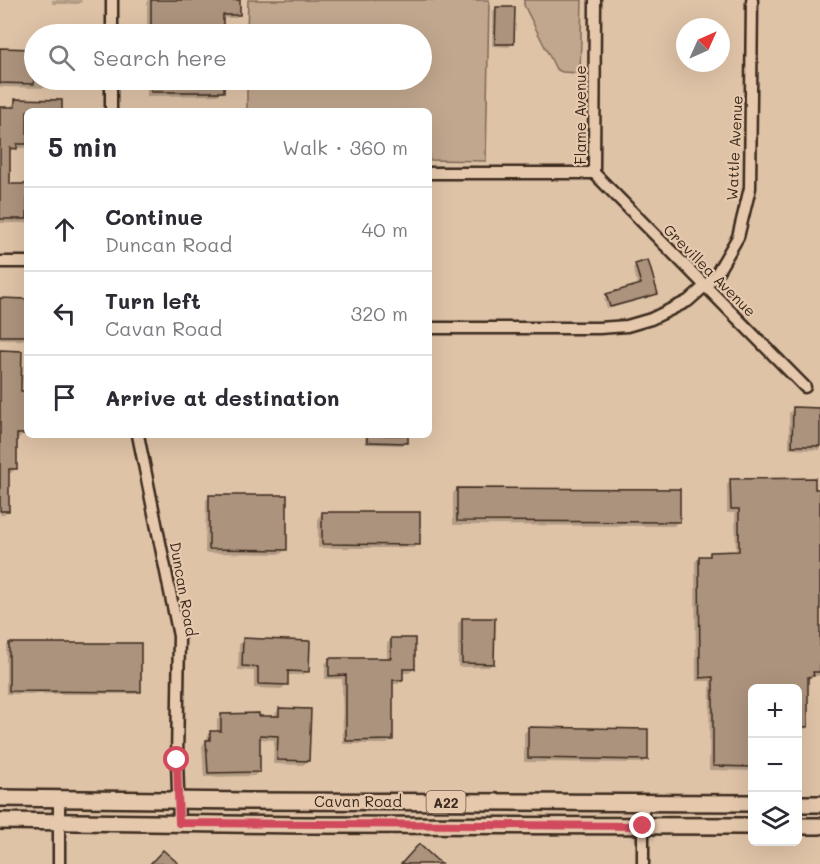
<!DOCTYPE html>
<meta charset="utf-8">
<style>
:root{--surface:#fff;--page:#f2f2f3;--text:#2b2b33;--muted:#7c7c81;--line:#e1e1e2}
body{margin:0;font-family:Mali,sans-serif;background:var(--page);color:var(--text)}
.controls{position:absolute;right:18px;bottom:18px;display:grid;overflow:hidden;border-radius:9px;box-shadow:0 6px 24px #0002}
.controls button{width:54px;height:54px;display:grid;place-items:center;padding:0;border:0;border-bottom:2px solid var(--line);background:var(--surface);color:var(--text);font:30px sans-serif}
.compass{position:absolute;left:676px;top:18px;width:54px;height:54px;border-radius:50%;background:var(--surface);box-shadow:0 6px 24px #0002;rotate:45deg}
.stop{position:absolute;width:18px;height:18px;margin:-14px;border:4px solid #d1495b;border-radius:50%;background:#fff}
.stop.end{background:#d1495b;border-color:#fff;box-shadow:0 2px 6px #0008}
.list{margin:0;padding:0;list-style:none}
h2{display:flex;justify-content:space-between;align-items:center;height:78px;margin:0;padding:0 24px;font-size:26px}
h2 small{font-size:20px;font-weight:400;color:var(--muted)}
.list li{display:grid;grid-template-columns:39px 1fr auto;gap:18px;align-items:center;box-sizing:border-box;height:84px;padding:0 24px;border-top:2px solid var(--line)}
.list b{display:block;font-size:22px;white-space:nowrap}
.list p{margin:0;font-size:20px;white-space:nowrap;color:var(--muted)}
.list em{font-size:20px;font-style:normal;color:var(--muted)}
.icon{flex:none;width:33px;height:33px;fill:none;stroke:currentColor;stroke-width:2;stroke-linecap:round;stroke-linejoin:round}
.map{position:relative;flex:none;width:820px;height:864px;overflow:hidden}
.search{position:absolute;background:var(--surface);box-shadow:0 6px 24px #0002;left:24px;top:24px;width:408px;height:66px;display:flex;align-items:center;gap:15px;box-sizing:border-box;padding:0 21px;border-radius:33px;color:var(--muted);font-size:22px}
.panel{position:absolute;background:var(--surface);box-shadow:0 6px 24px #0002;left:24px;top:108px;width:408px;height:330px;border-radius:9px}
.map>svg:first-child{display:block}
</style>
<div class="map">
<svg width="820" height="864" viewBox="0 0 820 864">
<rect width="100%" height="100%" fill="#dfc3a7"/>
<filter id="ink" filterUnits="userSpaceOnUse"><feTurbulence type="fractalNoise" baseFrequency=".0167" numOctaves="2"/><feDisplacementMap in="SourceGraphic" scale="12" xChannelSelector="R" yChannelSelector="G"/><feConvolveMatrix kernelMatrix="1 2 1 2 8 2 1 2 1" color-interpolation-filters="sRGB"/></filter>
<g filter="url(#ink)">
<g fill="#c1a78e" stroke="#7e6856" stroke-width="1.5">
<path d="M248,0h241l-3,161 -57,-1v-49h-182v-31h175v-46h-175z"/>
<path d="M524,0h58l-2,73 -18,-1 -6,-3 -32,-64z"/>
</g>
<g fill="#0003">
<path d="M52,0h30v1l-3,3h-27z"/>
<path d="M147,0h92v14l-4,4h-13v16h-75z"/>
<path d="M496,8l16,35 -3,4 -17,-1 1,-35z"/>
<path d="M0,50h34v30h22v3l-4,5 -52,-1z"/>
<path d="M147,80h75v11l-4,4 -71,1z"/>
<path d="M16,101l44,10h-33v37h-11l-7,4 -1,33h19v38h-27v-115l12,1v-4z"/>
<path d="M636,265l20,28 -3,3 -41,12 -4,-13 30,-8 -5,-19z"/>
<path d="M606,297l3,11 -2,1 -3,-11z"/>
<path d="M0,300h27v37l-5,3h-22z"/>
<path d="M0,352l20,40h7v24h-4v18l-4,4h-4v31l-4,4h-3l-1,37 -4,5h-3z"/>
<path d="M793,409h27v41l-31,-1v-36z"/>
<path d="M365,435h41v7l-3,3 -38,-1z"/>
<path d="M731,480l89,11v185h-8l-4,4 -1,46 -4,4 -5,1v-43h-46v83l-43,-1 1,-89h-14l-1,-119 4,-5h8l4,-4h25l-1,-40h-8v-28z"/>
<path d="M457,489l221,32 -4,5 -221,-1v-32z"/>
<path d="M210,496l76,53 -5,5 -76,-1 1,-53z"/>
<path d="M322,513l96,31 -4,4h-96v-30z"/>
<path d="M463,619l30,44 -4,4h-31v-44z"/>
<path d="M244,639l63,32 -4,4h-17v9l-4,5 -28,-1v-17l-16,-1 1,-26z"/>
<path d="M391,639l23,30 -5,4h-7v7l-4,4h-7l1,56 -5,4h-44l-1,-65h-17v-15l4,-4 58,-1v-15z"/>
<path d="M9,644l130,47 -3,3h-130v-47z"/>
<path d="M279,709l29,52 -5,4 -30,-1 1,-24 -16,-1 1,33 -5,4 -50,1 -2,-31 8,-13h7v-13l5,-5 53,3v-4z"/>
<path d="M529,729l118,30 -5,4 -118,-1v-29z"/>
</g>
<g fill="#ac937d" stroke="#3b2a1e" stroke-width="1.5">
<path d="M151,0h89v15h-17v19h-72z"/>
<path d="M496,7h19l-1,37h-19z"/>
<path d="M0,48l34,1v35l-34,-1z"/>
<rect x="151" y="80" width="73" height="12"/>
<path d="M15,99l47,1v11h-35v33h-10v5l-7,-1v36h17v35h-27v-112h15z"/>
<path d="M648,260l10,34 -48,13 -4,-13 35,-10 -6,-20z"/>
<path d="M0,298l27,1v37h-27z"/>
<path d="M0,350l22,1 -1,40h6l-2,43h-8v35h-8v42h-9z"/>
<path d="M793,407l27,1v38h-28z"/>
<path d="M367,435h41v8l-41,-1z"/>
<path d="M815,478v11h5v183h-7l1,4 -6,1v50h-10v-39h-45v79l-40,-1v-89l-13,1 -1,-122h11v-4l29,-1v-42h-8l-1,-30z"/>
<path d="M457,488l223,1v33l-223,-1z"/>
<path d="M209,495h78v55l-78,-1z"/>
<path d="M322,512h98v33l-98,-1z"/>
<path d="M462,618h33l-1,46 -32,-1z"/>
<path d="M243,638l67,3 -1,31 -21,-1v14l-30,-1v-17l-16,-1z"/>
<path d="M391,638h24v31h-12v11h-10v60l-47,1v-66l-17,1v-18h62z"/>
<path d="M9,643h132v49l-132,-1z"/>
<path d="M279,708l32,1 -2,52 -32,-1 1,-24 -18,-1v37l-52,1 -2,-33h4v-9h11v-17l38,-1v3h20z"/>
<path d="M528,727l120,2v31l-120,-2z"/>
<path d="M419,844l22,20h-40z"/>
<path d="M163,850l16,14h-29z"/>
</g>
<g fill="none" stroke-linecap="round" stroke-linejoin="round">
<defs>
<g id="minor">
<path d="M112,34v-34"/>
<path d="M111,111v-31"/>
<path d="M429,173h165l1,-173"/>
<path d="M594,173l211,214"/>
<path d="M0,262h27"/>
<path d="M429,328h170l28,-2 24,-7 37,-18 26,-23 24,-41 12,-49 2,-188"/>
<path d="M138,435l41,201 -2,124 2,63"/>
<path d="M59,864v-66"/>
<path d="M643,864v-62"/>
</g>
<g id="primary">
<path d="M0,798l248,3 504,2"/>
<path d="M798,804h22"/>
<path d="M0,821l305,4 447,1"/>
<path d="M798,826h22"/>
</g>
</defs>
<use href="#minor" stroke="#3b2a1e" stroke-width="15"/>
<use href="#primary" stroke="#3b2a1e" stroke-width="20"/>
<use href="#minor" stroke="#e6c9ad" stroke-width="10"/>
<use href="#primary" stroke="#e6c9ad" stroke-width="15"/>
</g>
</g>
<g fill="none" stroke-linecap="round" stroke-linejoin="round" filter="url(#ink)">
<path stroke="#d1495b" stroke-width="8" d="M177,760l2,63 464,3"/>
</g>
<g text-anchor="middle" dominant-baseline="central" stroke-width="4.5" stroke-linejoin="round" paint-order="stroke">
<rect fill="#e6c9ad" stroke="#6e5a49" stroke-width="1.5" x="426.5" y="791" width="39" height="22" rx="4.5"/>
<g font-size="14" font-weight="bold" fill="#3b2a1e">
<text x="446" y="802">A22</text>
</g>
<g font-size="15" fill="#3b2a1e" stroke="#e6c9ad">
<text transform="translate(580 115) rotate(-90)">Flame Avenue</text>
<text transform="translate(734 148) rotate(-87)">Wattle Avenue</text>
<text transform="translate(710 270) rotate(45)">Grevillea Avenue</text>
<text transform="translate(184 589) rotate(80)">Duncan Road</text>
<text x="358" y="801">Cavan Road</text>
</g>
</g>
</svg>
<div class="controls">
<button>+</button>
<button>−</button>
<button><svg class="icon" aria-label="layers" viewBox="0 0 24 24"><path d="M12 4l9 5-9 5-9-5zM3 14l9 5 9-5"/></svg></button>
</div>
<svg class="compass" viewBox="-18 -18 36 36"><path d="M0-13l5 13h-10z" fill="#e53935"/><path d="M0 13l5-13h-10z" fill="#7c7c81"/></svg>
<div class="stop" style="left:177px;top:760px"></div>
<div class="stop end" style="left:643px;top:826px"></div>
<div class="search"><svg class="icon" aria-label="search" viewBox="0 0 24 24"><circle cx="10" cy="10" r="6"/><path d="M15 15l6 6"/></svg>Search here</div>
<section class="panel">
<h2>5 min<small>Walk · 360 m</small></h2>
<ul class="list">
<li><svg class="icon" aria-label="ahead" viewBox="0 0 24 24"><path d="M12 20V5M6 11l6-6 6 6"/></svg><div><b>Continue</b><p>Duncan Road</p></div><em>40 m</em></li>
<li><svg class="icon" aria-label="left" viewBox="0 0 24 24"><path d="M17 20v-9H6M10 6l-5 5 5 5"/></svg><div><b>Turn left</b><p>Cavan Road</p></div><em>320 m</em></li>
<li><svg class="icon" aria-label="arrive" viewBox="0 0 24 24"><path d="M6 21V4h12l-3 4 3 4H6"/></svg><div><b>Arrive at destination</b></div></li>
</ul>
</section>
</div>
